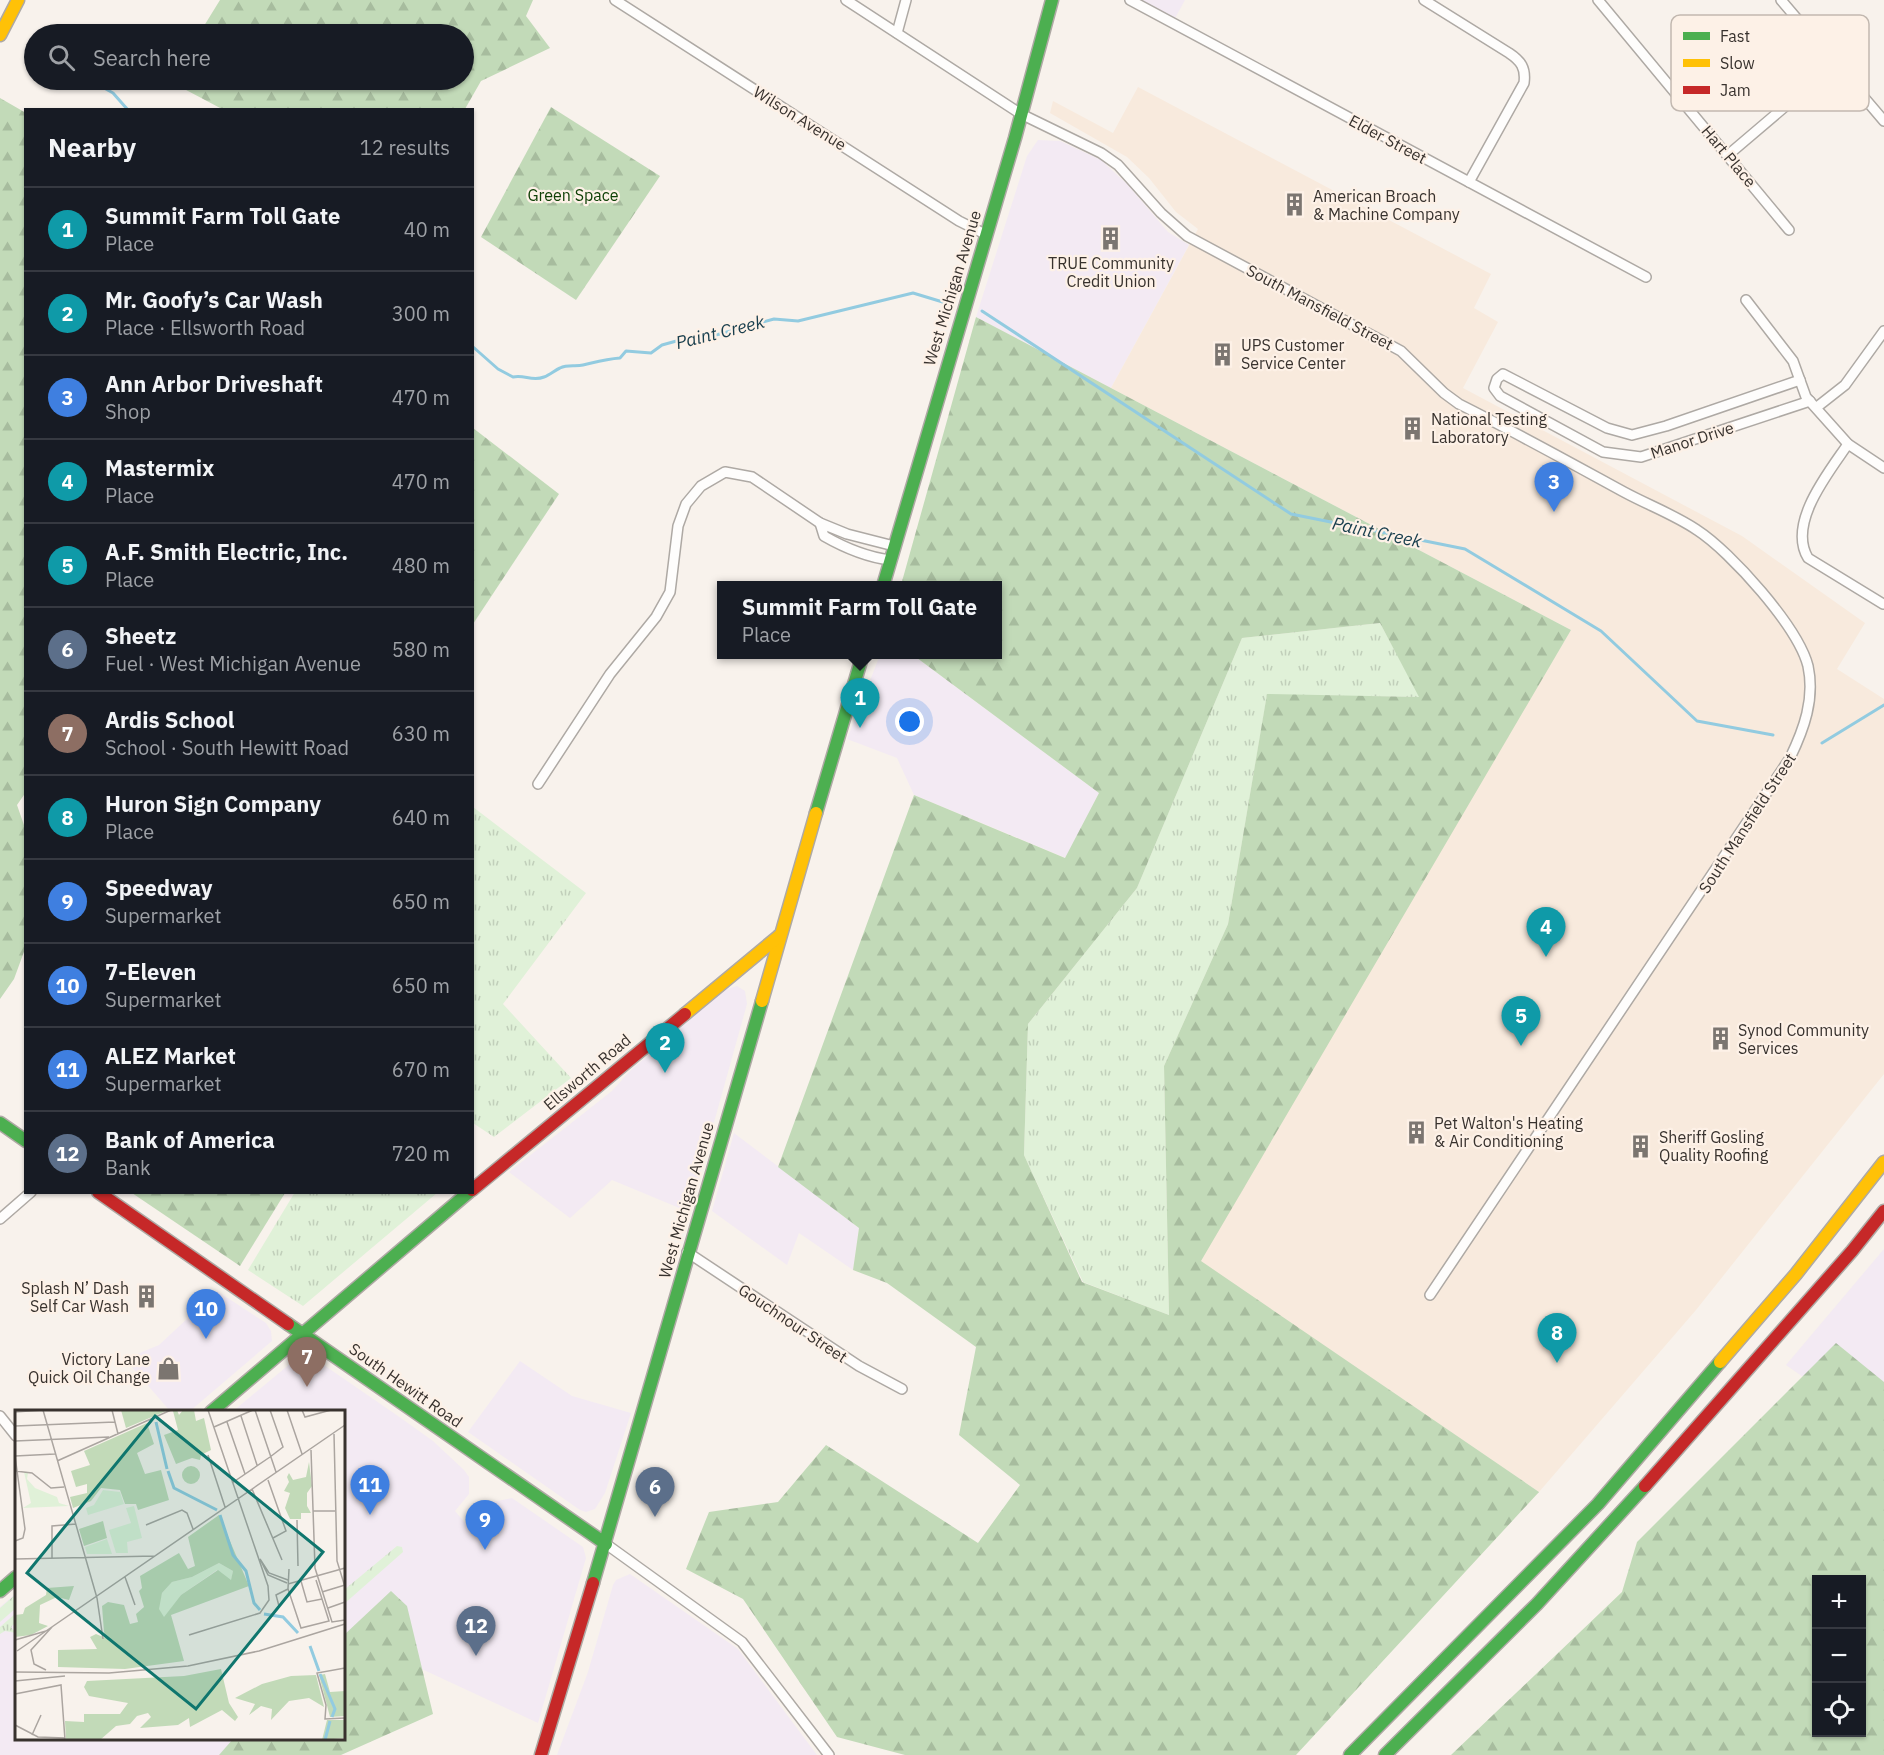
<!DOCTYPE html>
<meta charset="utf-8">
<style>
:root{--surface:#171b24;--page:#20242c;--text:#f1f3f6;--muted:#9ea1a6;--line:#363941;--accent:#7b7570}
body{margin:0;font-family:"IBM Plex Sans",sans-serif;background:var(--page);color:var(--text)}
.controls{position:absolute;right:18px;bottom:18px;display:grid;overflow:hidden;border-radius:0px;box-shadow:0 2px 4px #0004}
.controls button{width:54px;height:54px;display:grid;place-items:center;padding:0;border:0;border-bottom:2px solid var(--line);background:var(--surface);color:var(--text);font:30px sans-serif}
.you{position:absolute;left:910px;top:722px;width:21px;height:21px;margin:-15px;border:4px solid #fff;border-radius:50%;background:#1a73e8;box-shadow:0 0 0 9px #1a73e833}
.badge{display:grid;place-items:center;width:39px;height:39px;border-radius:50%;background:var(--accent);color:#fff;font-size:20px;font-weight:700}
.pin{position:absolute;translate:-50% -50px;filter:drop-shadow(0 2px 3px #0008)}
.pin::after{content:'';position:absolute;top:32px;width:21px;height:18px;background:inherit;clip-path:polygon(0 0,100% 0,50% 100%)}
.popup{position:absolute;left:717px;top:581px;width:285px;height:78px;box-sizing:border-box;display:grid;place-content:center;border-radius:0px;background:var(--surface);filter:drop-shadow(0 2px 4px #0005);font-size:20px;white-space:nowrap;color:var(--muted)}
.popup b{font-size:22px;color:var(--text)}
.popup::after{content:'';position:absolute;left:50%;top:100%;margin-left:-12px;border:12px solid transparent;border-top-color:var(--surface)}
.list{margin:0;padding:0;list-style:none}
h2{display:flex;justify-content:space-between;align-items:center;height:78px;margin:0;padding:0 24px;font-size:26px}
h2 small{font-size:20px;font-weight:400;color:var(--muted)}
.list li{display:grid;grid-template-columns:39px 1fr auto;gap:18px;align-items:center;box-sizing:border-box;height:84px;padding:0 24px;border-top:2px solid var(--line)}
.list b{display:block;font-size:22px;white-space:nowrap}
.list p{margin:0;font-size:20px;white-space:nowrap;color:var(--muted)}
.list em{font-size:20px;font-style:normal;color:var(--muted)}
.icon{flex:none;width:33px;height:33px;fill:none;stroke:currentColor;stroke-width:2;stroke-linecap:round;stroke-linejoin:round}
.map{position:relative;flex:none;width:1884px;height:1755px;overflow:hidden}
.search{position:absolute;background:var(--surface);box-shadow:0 2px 4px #0004;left:24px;top:24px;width:450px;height:66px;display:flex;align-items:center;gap:15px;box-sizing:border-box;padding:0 21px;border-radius:33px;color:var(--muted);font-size:22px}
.panel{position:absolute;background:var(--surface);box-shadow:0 2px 4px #0004;left:24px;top:108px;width:450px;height:1086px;border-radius:0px}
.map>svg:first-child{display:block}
</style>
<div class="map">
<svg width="1884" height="1755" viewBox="0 0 1884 1755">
<defs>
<pattern id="grass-tufts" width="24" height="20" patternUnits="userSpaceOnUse" patternTransform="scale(1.5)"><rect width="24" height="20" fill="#e0f1d8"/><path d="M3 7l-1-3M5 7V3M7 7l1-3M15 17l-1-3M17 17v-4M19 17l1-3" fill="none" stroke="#c1cfba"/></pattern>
<pattern id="forest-firs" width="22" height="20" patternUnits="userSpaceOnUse" patternTransform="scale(1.5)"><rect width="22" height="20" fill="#c2dab8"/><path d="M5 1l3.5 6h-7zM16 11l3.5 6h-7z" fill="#a7bc9e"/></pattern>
</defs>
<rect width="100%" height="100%" fill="#f8f2ec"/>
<g fill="#f3eaf3">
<path d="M1137,0h48l-11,20z"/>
<path d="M1038,140l22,1 41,19 26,24 41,48 21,13 -78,143 -135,-71 51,-161z"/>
<path d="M880,655h33l186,138 -33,65 -152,-63 -17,-37 -50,-19z"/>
<path d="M737,986l8,5 2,13 -58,208 -77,-32 -42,38 -61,-46 103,-81 19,-21 93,-80z"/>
<path d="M734,1133l125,95 -6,42 -54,-37 -12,32 -75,-54z"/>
<path d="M1884,1249v185l-98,-69z"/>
<path d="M217,1291l49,32 5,8 1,10 -82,70h-20l-45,-52 34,-14z"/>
<path d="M302,1358l16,3 80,55 35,25 31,29 5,7v17l-14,17 11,13 26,-22 20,-4 71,49 3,11 -48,165 -194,-90v-221h-112l59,-49z"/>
<path d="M520,1361l52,35 59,17 -26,80 -10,16 -9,3 -6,-2 -112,-78z"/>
<path d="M630,1574l108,75 79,106h-260l31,-83 25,-87 3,-5z"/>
<path d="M16,1593v145l227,1 14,16h-257v-148z"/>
</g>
<path fill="#f8eadd" d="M1138,87l353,187 -17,34 24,14 -35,66 279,148 123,87 -28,46 47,30v375l-188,236 -157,182 -339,-231 133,-234 238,-397 -460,-242 87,-159 -22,-17 -27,-34 -22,-21 -77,-44 3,-12 60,32z"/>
<g fill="url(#grass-tufts)">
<path d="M1380,623l40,74 -153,-2 -39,229 -64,142 5,249 -86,-33 -59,-127 4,-131 109,-136 105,-250z"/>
<path d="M473,807l113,86 -83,111 68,74 -77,59 -21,-14z"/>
<path d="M295,1192h142v1l-134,113 -55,-36z"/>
<path d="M397,1546l5,1 1,5 -59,52v-14z"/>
<path d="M16,1594v14l-16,14v-14z"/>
<path d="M16,1613v9l-5,5 5,6 -11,-2 -5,3v-7z"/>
</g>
<g fill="url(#forest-firs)" fill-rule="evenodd">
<path d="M220,0h313l-7,16 24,32 -69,33 -16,28h-243l-51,-27 1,-2h292v-46h-265z"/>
<path d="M0,98l26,15v679l-9,13 8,23v121l-11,30 -14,20z"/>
<path d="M551,107l109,69 -84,124 -95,-63z"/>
<path d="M976,317l595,313 -370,631 338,231 -243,263h-391l-68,-18 -94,-138 -57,-30 23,-57 69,-10 48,-57 152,98 42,-58 -61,-50 17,-88 -89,-64 -34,-13 6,-42 -81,-61 136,-372 151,63 34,-65 -186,-138 85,-1v-68l-97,-1zM1380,623l39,74 -152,-3 -39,230 -64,142 5,249 -87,-33 -58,-127 4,-131 109,-136 105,-250z"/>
<path d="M473,428l86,66 -86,130z"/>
<path d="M132,1193l153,-1v1l-45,73z"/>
<path d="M1836,1343l48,39v373h-433l171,-163 15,-50zM1816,1580h46v152h-46z"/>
<path d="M391,1591l16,15 26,108 -92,41h-122l14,-16 111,-1v-103z"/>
</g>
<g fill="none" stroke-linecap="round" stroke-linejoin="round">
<g stroke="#92cbe0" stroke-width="3">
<path d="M48,33l2,1"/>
<path d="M90,80l23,13 15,17"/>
<path d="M982,311l309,203 174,35 136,82 96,90 76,14"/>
<path d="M472,346l26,23 15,8c11,-3 19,5 31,0 6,-2 11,-7 16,-9 8,-4 16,-1 23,-3 13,-3 23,-6 37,-7l6,-7 25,2 11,-8 18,-5h18l76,-21 24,2 115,-28 33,10"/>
<path d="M1822,743l62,-38"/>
</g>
<defs>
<g id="street">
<path d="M615,0l344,221 26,13"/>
<path d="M846,0l175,114 80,39 17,12 43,48 26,23 214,115 43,42 15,11c56,28 110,58 165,88 24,13 51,23 73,38 34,22 101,97 111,136 7,33 -4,63 -18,92l-360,537"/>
<path d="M1130,0l516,277"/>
<path d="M1424,0l85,53c12,8 17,15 15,30l-55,99"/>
<path d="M1598,0l191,230"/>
<path d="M1781,0l103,121"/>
<path d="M897,33l9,-33"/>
<path d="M1728,155l107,-91"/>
<path d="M1746,300l47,61 13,36 42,47 36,24"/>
<path d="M1800,380l-134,46 -34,9 -25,-7 -104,-54 -6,5 -3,9 6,8 103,56 38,5 169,-56"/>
<path d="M1817,407l28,-22 39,-54"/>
<path d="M1848,444c-19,28 -61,79 -40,114l75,46"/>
<path d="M820,523l4,13c21,12 42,21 66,24"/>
<path d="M538,784l72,-110 46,-57 14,-25 8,-66 8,-22 15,-18 24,-14 27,5 68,46 27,11 47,12"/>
<path d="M0,1219l31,-27"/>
<path d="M687,1252l172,114 43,23"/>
<path d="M0,1416l16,20"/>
<path d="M606,1544l136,98 87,113"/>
</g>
<g id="fast">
<path d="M883,586l132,-448 37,-138"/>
<path d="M816,813l47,-159"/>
<path d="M0,1123l26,18"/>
<path d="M288,1324l318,220"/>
<path d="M211,1412l258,-220"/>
<path d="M593,1583l169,-582"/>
<path d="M0,1591l16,-14"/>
<path d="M1350,1755l248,-251 122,-142"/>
<path d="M1385,1755l152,-151 108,-118"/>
</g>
<g id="slow">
<path d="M0,35l18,-35"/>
<path d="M762,1001l54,-188"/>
<path d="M685,1014l94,-78"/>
<path d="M1720,1362l76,-88 88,-112"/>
</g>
<g id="jam">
<path d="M472,1190l213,-176"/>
<path d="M98,1192l190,132"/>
<path d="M1645,1486l207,-235 32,-40"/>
<path d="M541,1755l52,-172"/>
</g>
</defs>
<use href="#street" stroke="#aea9a4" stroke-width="12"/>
<use href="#fast" stroke="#aea9a4" stroke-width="15"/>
<use href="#slow" stroke="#aea9a4" stroke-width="15"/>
<use href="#jam" stroke="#aea9a4" stroke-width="15"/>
<use href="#street" stroke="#fefdfc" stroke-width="9"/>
<use href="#fast" stroke="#4caf50" stroke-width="12"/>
<use href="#slow" stroke="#ffc107" stroke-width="12"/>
<use href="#jam" stroke="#c62828" stroke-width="12"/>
</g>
<defs>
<symbol id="building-bare" viewBox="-9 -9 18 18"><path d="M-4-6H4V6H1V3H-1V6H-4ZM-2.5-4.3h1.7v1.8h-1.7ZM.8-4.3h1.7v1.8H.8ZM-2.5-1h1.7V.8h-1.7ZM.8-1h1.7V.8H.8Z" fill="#7b7570" stroke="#fdf1e7" stroke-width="2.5" paint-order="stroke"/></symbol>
<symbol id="shop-bare" viewBox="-9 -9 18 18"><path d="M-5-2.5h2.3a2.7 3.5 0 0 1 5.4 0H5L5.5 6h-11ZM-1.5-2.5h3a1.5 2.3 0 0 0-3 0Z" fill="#7b7570" stroke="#fdf1e7" stroke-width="2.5" paint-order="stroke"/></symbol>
</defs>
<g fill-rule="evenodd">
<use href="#building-bare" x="1278" y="188" width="33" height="33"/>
<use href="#building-bare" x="1094" y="222" width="33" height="33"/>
<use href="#building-bare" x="1206" y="338" width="33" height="33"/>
<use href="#building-bare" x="1396" y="412" width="33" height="33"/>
<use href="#building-bare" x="1704" y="1022" width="33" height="33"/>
<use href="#building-bare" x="1400" y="1116" width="33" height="33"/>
<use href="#building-bare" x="1624" y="1130" width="33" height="33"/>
<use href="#building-bare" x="130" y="1280" width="33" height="33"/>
<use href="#shop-bare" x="152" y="1352" width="33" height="33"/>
</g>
<g text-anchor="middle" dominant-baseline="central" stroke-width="4.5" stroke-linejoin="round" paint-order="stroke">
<g font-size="16" fill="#38322e" stroke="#fdf1e7">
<text transform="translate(800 118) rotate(32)">Wilson Avenue</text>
<text transform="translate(1388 139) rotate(28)">Elder Street</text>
<text transform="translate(1729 156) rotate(50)">Hart Place</text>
<text transform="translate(952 288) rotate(-73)">West Michigan Avenue</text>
<text transform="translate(1320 307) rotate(28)">South Mansfield Street</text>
<text transform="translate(1692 440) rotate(-18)">Manor Drive</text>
<text transform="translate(1747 823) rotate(-57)">South Mansfield Street</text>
<text transform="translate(587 1072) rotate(-40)">Ellsworth Road</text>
<text transform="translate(686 1200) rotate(-74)">West Michigan Avenue</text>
<text transform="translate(793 1323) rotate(34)">Gouchnour Street</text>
<text transform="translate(406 1385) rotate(35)">South Hewitt Road</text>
</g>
<g font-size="16" fill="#0f4006" stroke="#fdf1e7">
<text x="573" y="195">Green Space</text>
</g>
<g font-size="16" fill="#38322e" stroke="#fdf1e7" text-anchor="start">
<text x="1313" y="196">American Broach<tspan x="1313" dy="18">&amp; Machine Company</tspan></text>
<text x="1111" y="263" text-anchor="middle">TRUE Community<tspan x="1111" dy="18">Credit Union</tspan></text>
<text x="1241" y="345">UPS Customer<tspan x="1241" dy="18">Service Center</tspan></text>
<text x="1431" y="419">National Testing<tspan x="1431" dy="18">Laboratory</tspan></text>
<text x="1738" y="1030">Synod Community<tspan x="1738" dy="18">Services</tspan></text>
<text x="1434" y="1123">Pet Walton's Heating<tspan x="1434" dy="18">&amp; Air Conditioning</tspan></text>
<text x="1659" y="1137">Sheriff Gosling<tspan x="1659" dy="18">Quality Roofing</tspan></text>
<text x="129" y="1288" text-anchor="end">Splash N’ Dash<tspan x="129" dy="18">Self Car Wash</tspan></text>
<text x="150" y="1359" text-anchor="end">Victory Lane<tspan x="150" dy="18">Quick Oil Change</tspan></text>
</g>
<g font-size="18" font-style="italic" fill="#183e4d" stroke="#fdf1e7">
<text transform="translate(720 332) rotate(-14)">Paint Creek</text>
<text transform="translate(1377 532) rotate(12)">Paint Creek</text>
</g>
</g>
<g transform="translate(15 1410)">
<rect width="330" height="330" fill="#f8f2ec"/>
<path d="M88,80l17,2 4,12 -36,11 -2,-7 8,-3zM119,96l8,32 -15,4 1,11h-12l-7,-23 22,-7 -5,-15zM92,129l5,15h-25l-2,-7zM204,153l14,8 -2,10 -14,-11 -36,25 -17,23 -6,-9 4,-16 10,-11 20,-5z" fill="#e0f1d8"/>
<path d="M106,0h45v1l-40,17zM162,0l2,5 4,-5h11l2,11 8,-3 7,32 -10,5 -1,5 -8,-2 -16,6 -12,-29 14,-5 -5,-19zM132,13l7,21 -17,9 8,21 16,-4 8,30 -31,10 -2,-6h-11l-5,-14 -19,-2 -10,13 -18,7 -3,-11 17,-4v-9l-11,3 -5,-16 19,-6 -6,-14zM294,52l3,24 -5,7v13l4,7h-10v6h-11l-5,-11 5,-15 -6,-2 5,-9 -2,-5 2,-4 4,7 13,-3zM167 65a9 9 0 1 1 18 0a9 9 0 1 1-18 0ZM204,105l30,71 -78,29 13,46 -59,8 -67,-2v-17l39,-1 -7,-12 6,-3 12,5 -4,-7 -2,-26 6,-4 16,3 6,19 8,-2 -2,-8 8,-7 -5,-16 3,-3 -2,-12 39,-23 9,16 7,-3 -7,-29zM204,153l14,8 -2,9 -13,-10 -37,25 -17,22 -5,-8 3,-16 10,-11 20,-5zM88,111l4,17 -23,8 -5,-17zM59,176l-5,14 -12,-3 -17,8 -1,18 9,3 -17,9 -16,2v-22l8,-1 2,-6 21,-13 1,-7zM206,259l8,34 9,14 -3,4 -13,-11 -32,17 -1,-9 -11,7 -38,3 11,-11 -3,-4 -11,3 -7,8 -14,2 -16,14h-34l-1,-19 19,1v-8h36l8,-11 -39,-7 -5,-9 3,-6 97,-5zM310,264l5,18 15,-1v25l-15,1 -11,-42zM301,265l8,32 -15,-9 -20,3 -18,19 1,-11 -11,-3 -12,9 6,-11 -20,-6 27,-14 29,-8zM312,310h18v18l-23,2z" fill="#c2dab8" fill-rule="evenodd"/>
<path d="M9,62l4,1 -1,6 8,9 22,9 2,6 10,3 -46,2 8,-5z" fill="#e0f1d8"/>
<path fill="none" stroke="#92cbe0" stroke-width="3" d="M141,12l11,47M153,61l6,17 43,22M205,105l13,40 13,16 8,32 6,7M249,204l19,3 15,16M295,236l9,25M305,264l15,35 -3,8M310,330l5,-19"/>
<path fill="none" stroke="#aba5a0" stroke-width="1.5" d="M28,0l54,188M97,0l6,24M240,0l21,62M272,0l15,44M287,0l3,7 26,-7M0,2l28,-2M226,6l16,49M212,12l18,52M0,16l100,-4M199,17l39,-17M319,24l3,127 8,26M0,31l94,-4M296,40l4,118 17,54 13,-2M193,45l17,52M0,46l40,-2M255,47l13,-10 -13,-37M42,51l114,-51M0,61l17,2 19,15 13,-1M253,70l18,51 -13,7M217,73l38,-26M237,79l30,71M298,101h22M282,110l1,46M131,115l36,-15 5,3 6,16M0,131l8,-3 2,-9 -10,-73M37,148v-32l24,-2M0,149l140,-3M274,159l-1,20 13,39 28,-7 -13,-41M110,167l10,28M286,171l6,21 15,-3M272,173l-19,-8 -8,-16 9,14 19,7M273,174l57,-16M307,182l23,-7M82,188l6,41 -1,-6M264,196l-3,-11 12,-6M313,198l17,-6M174,225l71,-22 9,-13 -1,-14 -60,-176M0,230l31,-9M2,241l328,-226M330,258l-28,5 9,32 -1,14 20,-1M31,260l-12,-6 -3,-14 21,-23M0,262l94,1 79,-7 71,-15 86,-27M0,271l50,-5M0,284l46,-9 4,55M0,315l23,12 27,1M17,325l9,-20"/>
<path fill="#0f766e" fill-opacity="0.15" stroke="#0f766e" stroke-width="3" d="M140,6l168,136 -127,157 -169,-136z"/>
<rect width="330" height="330" fill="none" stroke="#38322e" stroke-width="3"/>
</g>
<rect x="1671" y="15" width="198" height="96" rx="9" fill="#fdf1e7" stroke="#c2b8b0" stroke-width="1.5"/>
<rect x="1683" y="32" width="27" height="8" fill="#4caf50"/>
<rect x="1683" y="59" width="27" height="8" fill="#ffc107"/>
<rect x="1683" y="86" width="27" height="8" fill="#c62828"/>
<g font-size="16" fill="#38322e">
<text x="1720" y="42">Fast</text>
<text x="1720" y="69">Slow</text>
<text x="1720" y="96">Jam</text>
</g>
</svg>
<div class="controls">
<button>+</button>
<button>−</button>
<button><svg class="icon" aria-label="locate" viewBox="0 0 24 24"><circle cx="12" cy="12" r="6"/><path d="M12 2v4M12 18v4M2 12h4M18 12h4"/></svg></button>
</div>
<div class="you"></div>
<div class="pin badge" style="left:860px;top:728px;background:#0f9aa8">1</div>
<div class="popup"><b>Summit Farm Toll Gate</b>Place</div>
<div class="pin badge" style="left:665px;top:1073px;background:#0f9aa8">2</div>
<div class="pin badge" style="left:1554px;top:512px;background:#3f7fe0">3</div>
<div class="pin badge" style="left:1546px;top:957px;background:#0f9aa8">4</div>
<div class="pin badge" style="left:1521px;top:1046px;background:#0f9aa8">5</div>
<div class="pin badge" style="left:655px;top:1517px;background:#5c6f8a">6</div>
<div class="pin badge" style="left:307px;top:1387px;background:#8d6e63">7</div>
<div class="pin badge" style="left:1557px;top:1363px;background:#0f9aa8">8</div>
<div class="pin badge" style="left:485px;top:1550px;background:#3f7fe0">9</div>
<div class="pin badge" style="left:206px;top:1339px;background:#3f7fe0">10</div>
<div class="pin badge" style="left:370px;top:1515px;background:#3f7fe0">11</div>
<div class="pin badge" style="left:476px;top:1656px;background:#5c6f8a">12</div>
<div class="search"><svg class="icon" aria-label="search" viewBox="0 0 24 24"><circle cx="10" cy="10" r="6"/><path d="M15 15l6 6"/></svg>Search here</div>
<section class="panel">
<h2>Nearby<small>12 results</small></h2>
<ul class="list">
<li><span class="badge" style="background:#0f9aa8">1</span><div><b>Summit Farm Toll Gate</b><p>Place</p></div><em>40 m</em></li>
<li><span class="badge" style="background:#0f9aa8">2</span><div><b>Mr. Goofy’s Car Wash</b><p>Place · Ellsworth Road</p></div><em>300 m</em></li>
<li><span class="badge" style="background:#3f7fe0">3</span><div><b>Ann Arbor Driveshaft</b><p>Shop</p></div><em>470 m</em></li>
<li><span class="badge" style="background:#0f9aa8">4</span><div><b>Mastermix</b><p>Place</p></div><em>470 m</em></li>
<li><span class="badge" style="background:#0f9aa8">5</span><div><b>A.F. Smith Electric, Inc.</b><p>Place</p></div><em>480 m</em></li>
<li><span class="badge" style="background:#5c6f8a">6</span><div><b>Sheetz</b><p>Fuel · West Michigan Avenue</p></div><em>580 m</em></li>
<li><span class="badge" style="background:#8d6e63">7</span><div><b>Ardis School</b><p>School · South Hewitt Road</p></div><em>630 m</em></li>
<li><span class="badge" style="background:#0f9aa8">8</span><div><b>Huron Sign Company</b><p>Place</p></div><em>640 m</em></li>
<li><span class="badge" style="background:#3f7fe0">9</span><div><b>Speedway</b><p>Supermarket</p></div><em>650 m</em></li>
<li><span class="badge" style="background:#3f7fe0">10</span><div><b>7-Eleven</b><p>Supermarket</p></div><em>650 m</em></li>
<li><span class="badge" style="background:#3f7fe0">11</span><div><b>ALEZ Market</b><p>Supermarket</p></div><em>670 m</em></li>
<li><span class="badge" style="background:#5c6f8a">12</span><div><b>Bank of America</b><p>Bank</p></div><em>720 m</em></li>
</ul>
</section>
</div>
